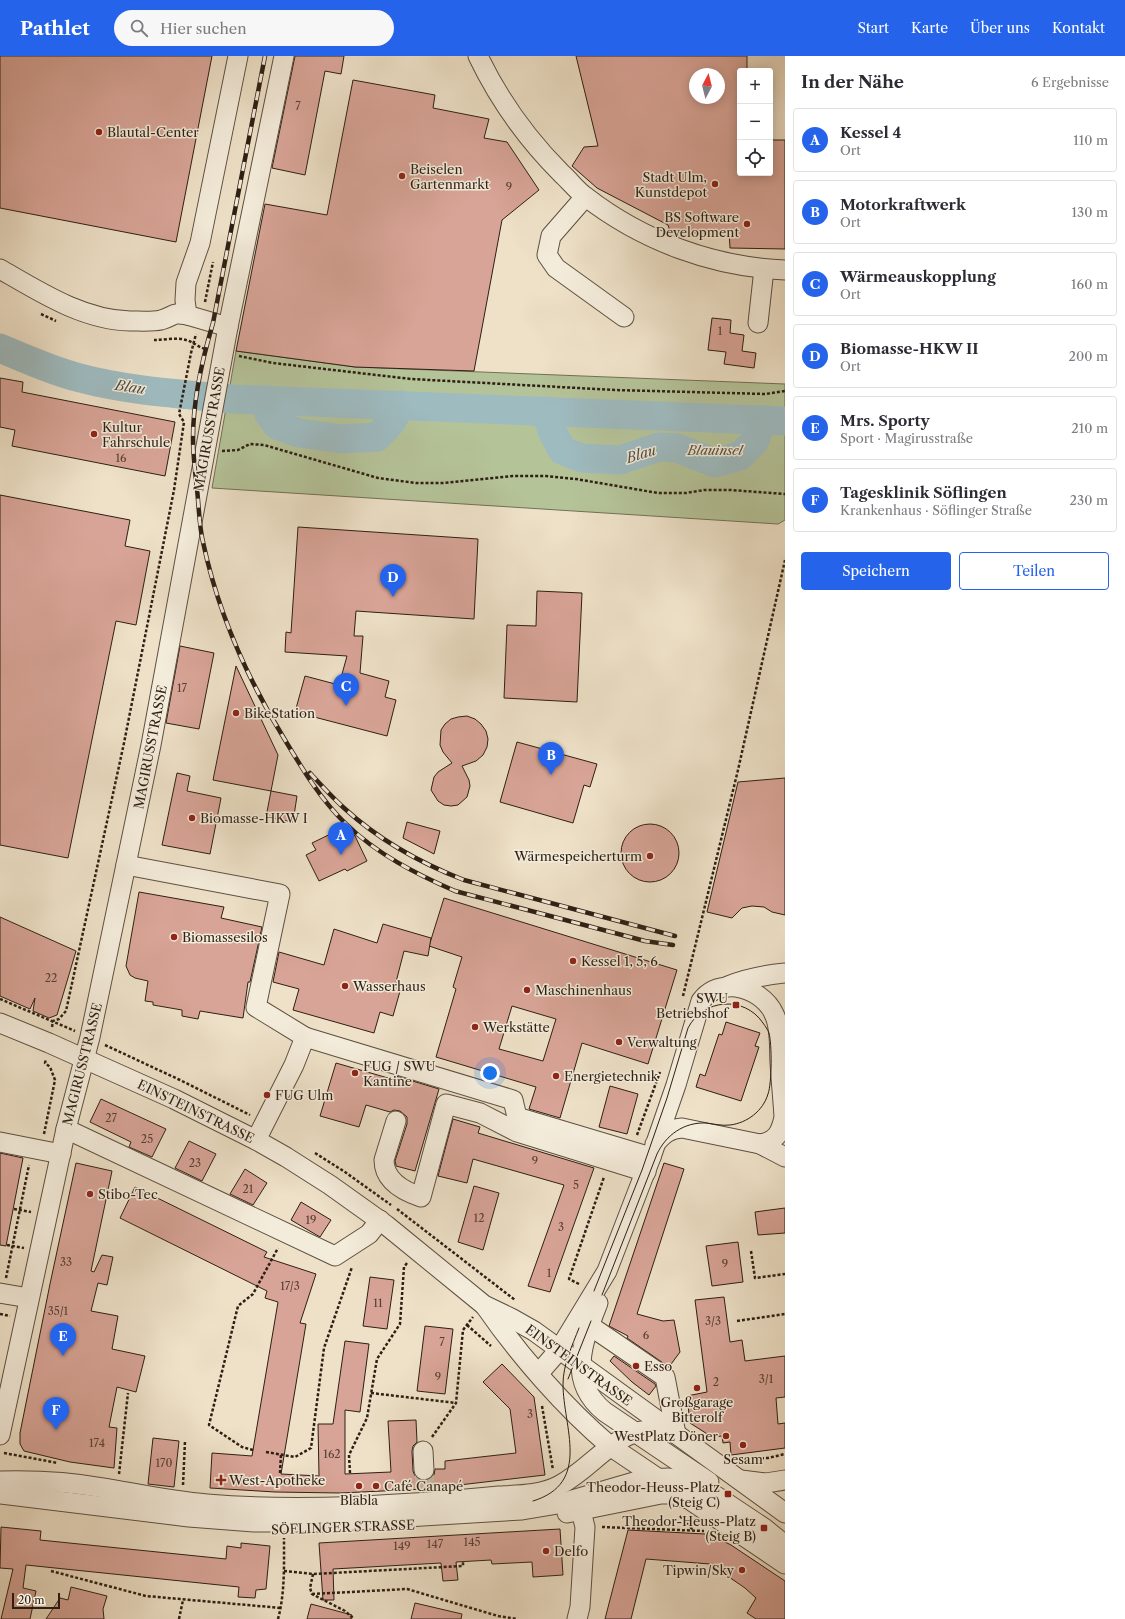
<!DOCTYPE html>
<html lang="de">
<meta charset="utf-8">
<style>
:root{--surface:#fff;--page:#f7f7f7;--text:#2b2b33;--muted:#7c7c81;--line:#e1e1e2;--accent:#2563eb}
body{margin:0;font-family:"Libre Caslon Text",serif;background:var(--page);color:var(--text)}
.controls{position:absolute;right:12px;top:12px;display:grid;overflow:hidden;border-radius:4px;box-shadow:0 2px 10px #0003}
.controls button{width:36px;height:36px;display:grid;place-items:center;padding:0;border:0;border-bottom:1px solid var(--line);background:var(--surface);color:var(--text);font:20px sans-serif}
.compass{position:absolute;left:689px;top:12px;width:36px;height:36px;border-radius:50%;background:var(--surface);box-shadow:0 2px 10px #0003;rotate:7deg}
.scale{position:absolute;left:12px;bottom:10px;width:48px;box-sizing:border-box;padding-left:4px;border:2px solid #2d1f14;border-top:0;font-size:11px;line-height:14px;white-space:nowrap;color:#2d1f14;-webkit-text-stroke:3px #f4ecdb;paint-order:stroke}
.you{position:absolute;left:490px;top:1017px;width:14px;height:14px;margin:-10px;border:3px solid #fff;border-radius:50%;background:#1a73e8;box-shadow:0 0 0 6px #1a73e833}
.badge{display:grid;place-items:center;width:26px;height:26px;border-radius:50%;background:var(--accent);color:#fff;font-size:13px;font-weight:700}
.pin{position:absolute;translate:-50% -33px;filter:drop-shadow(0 1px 2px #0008)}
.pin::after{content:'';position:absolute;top:21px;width:14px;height:12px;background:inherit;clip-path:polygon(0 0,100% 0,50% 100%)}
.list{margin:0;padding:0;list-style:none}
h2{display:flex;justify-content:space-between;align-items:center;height:52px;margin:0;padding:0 16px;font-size:17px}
h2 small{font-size:13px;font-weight:400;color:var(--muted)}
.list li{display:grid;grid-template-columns:26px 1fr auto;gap:12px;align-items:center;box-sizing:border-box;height:64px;margin:0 8px 8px;padding:0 8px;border:1px solid var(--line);border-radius:4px}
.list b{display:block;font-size:15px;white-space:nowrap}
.list p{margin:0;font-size:13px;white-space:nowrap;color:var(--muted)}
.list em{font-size:13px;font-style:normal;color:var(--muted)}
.actions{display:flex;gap:8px;padding:12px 16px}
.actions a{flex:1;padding:9px 0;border:1px solid var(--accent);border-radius:4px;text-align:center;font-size:14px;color:var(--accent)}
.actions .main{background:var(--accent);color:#fff}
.icon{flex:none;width:22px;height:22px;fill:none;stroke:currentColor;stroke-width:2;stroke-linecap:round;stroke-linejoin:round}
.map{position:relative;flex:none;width:785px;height:1563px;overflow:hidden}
header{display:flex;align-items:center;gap:24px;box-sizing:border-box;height:56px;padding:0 20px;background:var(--accent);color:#fff}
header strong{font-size:19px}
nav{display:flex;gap:22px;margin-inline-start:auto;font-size:14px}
.search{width:280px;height:36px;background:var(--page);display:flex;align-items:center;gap:10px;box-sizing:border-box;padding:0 14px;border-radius:22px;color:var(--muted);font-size:15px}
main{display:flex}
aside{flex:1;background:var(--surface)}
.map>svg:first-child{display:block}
</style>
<header>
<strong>Pathlet</strong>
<div class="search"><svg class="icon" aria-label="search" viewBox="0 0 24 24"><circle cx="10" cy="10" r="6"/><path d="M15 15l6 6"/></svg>Hier suchen</div>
<nav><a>Start</a><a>Karte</a><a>Über uns</a><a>Kontakt</a></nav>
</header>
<main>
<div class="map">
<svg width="785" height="1563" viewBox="0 0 785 1563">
<rect width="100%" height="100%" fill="#eee1c8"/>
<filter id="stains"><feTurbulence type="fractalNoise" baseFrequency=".005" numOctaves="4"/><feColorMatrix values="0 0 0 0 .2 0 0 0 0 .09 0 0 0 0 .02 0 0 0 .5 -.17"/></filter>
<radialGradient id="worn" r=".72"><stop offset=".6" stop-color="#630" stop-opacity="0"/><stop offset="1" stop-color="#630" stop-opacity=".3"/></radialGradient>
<path fill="#b5c399" stroke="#717156" d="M236,295l119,16 430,17v136l-7,4 -566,-36z"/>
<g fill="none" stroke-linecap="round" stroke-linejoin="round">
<g stroke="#9ebbc0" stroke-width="29">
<path d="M0,292c26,11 52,23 80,30 49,13 102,16 153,21l552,22"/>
<path d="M266,344l3,14 8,11 22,8 43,6 35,-2 15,-16 9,-16"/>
<path d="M546,355l6,20 10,19 19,8 39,2 39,-13 18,1 38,15 25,-7 14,-14 9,-22"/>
</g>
</g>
<g fill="#d8a497" stroke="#2d1f14" fill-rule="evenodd">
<path d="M0,0h212l-36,186 -176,-34z"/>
<path d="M295,0h49l-3,18 -16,-3 -20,104 -33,-7z"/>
<path d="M576,0h171v15h-7v102h30v-33h15v109l-55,-1 -1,-17 -58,3 -3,-9 -71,-37 -25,-22 12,-19 14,-1zM695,18h24v24h-24z"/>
<path d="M353,24l82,15 -2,13 56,11 -5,19 23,4 32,48 -37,30 -28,151 -119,-4 -119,-16 29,-147 62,11z"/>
<path d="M712,262l19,2 -1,13 14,2 -2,16 14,2 -2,15 -30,-4 2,-12 -18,-2z"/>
<path d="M0,322l23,4 -1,10 153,30 -10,54 -153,-30 3,-16 -15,-3z"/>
<path d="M0,439l130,25 -5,26 25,5 -14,74 -20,-4 -48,237 -68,-13z"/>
<path d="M298,471l180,12 -4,80 -118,-8 -2,25h9l-3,37 29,8 -4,16 11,3 -9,36 -92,-24 10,-36 34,9 8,-29 -62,-4 1,-20 5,1z"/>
<path d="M537,535l45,2 -5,109 -73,-4 3,-73 29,1z"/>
<path d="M180,590l34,7 -15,76 -33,-6z"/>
<path d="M236,610l42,89 -7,36 -58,-11z"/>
<path d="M467,660l8,3 6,5 5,7 2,8 -1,8 -4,8 -7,6 -14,5 7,14 1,6 -3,11 -9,8 -7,1 -7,-1 -6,-4 -7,-11 3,-13 4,-5 14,-9 -9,-11 -3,-7 1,-15 4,-6 6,-5 7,-2z"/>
<path d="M517,686l80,22 -7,23 -6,-2 -11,38 -73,-21z"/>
<path d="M177,717l13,3 -3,15 34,7 -11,56 -48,-9z"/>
<path d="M785,722v137l-13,-3 -8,-5 -12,-1 -10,2 -10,10 -25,-6 31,-130z"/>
<path d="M271,735l26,5 -4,26 -27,-5z"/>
<path d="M407,766l33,9 -6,23 -31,-16z"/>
<circle cx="650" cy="797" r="29"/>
<path d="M345,771l10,9 12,25 -20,10 -2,-2 -26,12 -13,-26 10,-5 -4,-7z"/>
<path d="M139,836l85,15 -3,11 41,9 -12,55h-2l-5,36 -43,-7 -2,8 -16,-3v-6l-29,-5v-3l-8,-1 3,-20 -13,-3 -5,-3 -4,-9z"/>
<path d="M444,842l233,72 -29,94 -66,-21 -22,75 -31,-9 7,-22 -100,-30 20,-68 -3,-2 9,-30 -33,-11zM512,950l44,13 -13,42 -44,-12z"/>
<path d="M0,861l76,34 -19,64 -8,3 -16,-7 2,-13 -5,11 -30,-13z"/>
<path d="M383,868l48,14 -3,18 -24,-5 -8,31 6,2 -9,32 -13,-4 -6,21 -81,-23 6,-21 -26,-7 6,-30 45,13 10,-36 43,14z"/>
<path d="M726,966l34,11 -5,13 4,1 -18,54 -45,-14 4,-13 5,2 14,-42 3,1z"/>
<path d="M336,1007l59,17 1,-4 43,13 -24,82 -19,-5v-1l-1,-4 12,-37v-7l-7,-6 -6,-1 -4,2 -24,-7 -7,22 -39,-11z"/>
<path d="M610,1030l28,8 -11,40 -28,-7z"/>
<path d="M101,1043l65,30 -14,28 -23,-10 2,-5 -41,-20z"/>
<path d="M453,1063l27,8 -2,6 116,35 -44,124 -22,-6 36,-101 -91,-26 -6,24 -29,-7z"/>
<path d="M189,1085l27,13 -14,27 -27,-13z"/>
<path d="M0,1097l23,5 -17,88 -6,-1z"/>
<path d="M76,1107l36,8 -21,100 3,1 8,-17 11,2 -6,28 -9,-2 -7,28 27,5 -6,33 33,7 -9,36 -19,-5 -8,40 8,1 -3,40 -44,-6 -46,-11 -4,-7v-11l30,-149z"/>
<path d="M664,1107l20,6 -47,145 26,7 11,-1 6,32 -11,15 -42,-29 1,-2 -19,-10z"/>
<path d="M245,1113l22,14 -14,22 -23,-11z"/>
<path d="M474,1130l25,7 -16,57 -25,-8z"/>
<path d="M135,1131l132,65 -3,5 52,17 -16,49 6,1 -25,150 38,2 -1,-52h15l12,-83 24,3 -9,68 -15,-2v64l46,-2 -3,-51 28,-1 1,22 -4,4 -1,5 1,20 2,5 4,4 6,1 5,-2 4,-4 1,-6h10v-8l71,-8 -6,-44 -27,-27 19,-18 32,33 11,78 -120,14 -85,4 -65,-1 -65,-4 2,-35 40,3 26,-154 -13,-4 2,-7 -147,-73z"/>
<path d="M301,1146l30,18 -11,17 -29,-17z"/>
<path d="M785,1152v25l-27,2 -3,-23z"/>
<path d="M738,1186l5,40 -31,4 -6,-40z"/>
<path d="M370,1221l24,3 -7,49 -24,-3z"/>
<path d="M724,1241l6,45 12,-2 3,21 40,-5v41l-9,1 2,26 7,-1v25l-54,7 -1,-13 -7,1 -1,-7 -10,1 -22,-14 -3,-27 20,-4 -12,-92z"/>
<path d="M425,1270l28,3 -8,65 -28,-3z"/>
<path d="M614,1300l41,28 1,2 -7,9 -17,-13 -22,-21z"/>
<path d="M153,1382l26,3 -5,46 -26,-3z"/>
<path d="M1,1471l40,4 -1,9 186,19 1,-13 14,2v-5l29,3 -4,43 -10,1 -1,8 -17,-1 1,-10 -213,-22 -3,23 13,3 -6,28h-29l12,-50 -13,-1z"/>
<path d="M560,1473l3,46 -30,2 -1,-15 -40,2 -1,-4 -35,2 2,18 -15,1 -2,-18 -108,6 1,31h-11l-4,-57z"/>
<path d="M628,1474l77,4 14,5 12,6 54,36v38h-29l-9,-6 9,-15 -11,-10 -35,-24 -64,-5 -15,60h-26z"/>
<path d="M71,1531l36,9 -4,13 1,10h-58l14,-21 8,2z"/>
<path d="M415,1547l47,11 -1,5h-50z"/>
<path d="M311,1548l41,11 -1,4h-44z"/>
</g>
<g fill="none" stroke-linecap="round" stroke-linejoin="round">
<path stroke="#c7baa4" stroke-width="19" stroke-dasharray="19 10" stroke-linecap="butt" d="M424,1414l1,19"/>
<defs>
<g id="minor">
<path d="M478,0c21,44 49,83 84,118 8,7 15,17 24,23 57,44 127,70 199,73"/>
<path d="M585,141l-34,39 -4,19 9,13 68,49"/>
<path d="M0,213c40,23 83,51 130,52 10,0 22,1 31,-1 14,-4 10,-8 26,-5"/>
<path d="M758,267l6,-54"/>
<path d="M228,271l-41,-12 -2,-15 1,-17 14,-40 38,-187"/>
<path d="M126,809l154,29 -24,113 49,30"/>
<path d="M728,930c19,-8 37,-11 57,-13"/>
<path d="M0,967l49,20 125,56 82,41 30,17 44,28 56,40 98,80 27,13 23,13 251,182"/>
<path d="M396,1065l-12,39c0,21 19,31 37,37l25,-93 34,9 37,19 129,40"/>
<path d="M66,1073l269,127 34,-22 11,-14"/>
<path d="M256,1084l38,-75 11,-28 208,63 4,17 134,40"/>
<path d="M0,1086l61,12"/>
<path d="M760,1088l25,13"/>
<path d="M0,1237l29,5"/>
<path d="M598,1247c-15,38 -32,78 7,109l104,70"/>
<path d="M485,1250c34,49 79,101 125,140l175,118"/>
<path d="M580,1263l85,58 11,57"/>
<path d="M539,1317l20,-23 48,-79 44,-114 25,-72 25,-84c8,-11 21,-15 35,-14 16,2 32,13 38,27 7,14 5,33 6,48 1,19 3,37 4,55 -3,15 -8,25 -24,27l-78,-16c-13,1 -19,6 -27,16"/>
<path d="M0,1379l66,-306 24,-92 61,-292 77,-418 56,-271"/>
<path d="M423,1395l1,19"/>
<path d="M741,1424l25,3 19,-3"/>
<path d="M0,1425c35,-1 70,1 104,7 35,6 68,13 103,16 97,8 195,1 292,-8 20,-1 43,-1 61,-11 40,-22 59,-64 111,-54"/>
<path d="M0,1438l189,23 65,5h70l198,-12 36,-6 86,-25 25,-1 18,3 17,7 60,40 21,17"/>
<path d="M575,1444l8,19 2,8 -5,80 -3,12"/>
<path d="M567,1457l94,-19h12l12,4"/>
</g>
</defs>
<use href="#minor" stroke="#5d5041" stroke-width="21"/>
<g stroke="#2d1f14" stroke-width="2.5" stroke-dasharray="3 2" stroke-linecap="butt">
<path d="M205,246l8,-40"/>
<path d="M41,258l15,7"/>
<path d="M154,284c10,0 23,-3 32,0 8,2 13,8 20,9"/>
<path d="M239,300l34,7 138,16 204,11 151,4 19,-3"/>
<path d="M222,395l16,-1 12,-6 14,1 114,33 38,5h27l70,-7h33l30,3 82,14h28l18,-3h27l54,4"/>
<path d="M683,940l55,-226 47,-210"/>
<path d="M0,943l75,32"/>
<path d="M52,971l1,-6 6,-2 7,-8 58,-268 50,-253 10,-68 -5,-8 12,-61 5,-19"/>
<path d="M105,989l75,35 70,35"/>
<path d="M44,1078l11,-54 -5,-13 -5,-4 1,-4"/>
<path d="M637,1079l23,-63"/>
<path d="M315,1097l30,19 46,33"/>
<path d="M14,1153l17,3"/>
<path d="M397,1153l118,91"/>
<path d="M7,1189l17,3"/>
<path d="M751,1195l4,27 30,-4"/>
<path d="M6,1222l23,-113"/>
<path d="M579,1228l-10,-5 35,-102"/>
<path d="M0,1258l10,2"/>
<path d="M737,1265l48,-7"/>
<path d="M467,1269l24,21"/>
<path d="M371,1337l85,10"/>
<path d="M542,1350l11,64"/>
<path d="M432,1381l24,-34 7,-73 10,-13"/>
<path d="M253,1394l-11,-3 -33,-22 29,-119 15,-12 25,-46"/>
<path d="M266,1396l29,5 16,-9 13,-100 28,-81"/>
<path d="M4,1397l54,10"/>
<path d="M741,1403l27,-1 17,-4"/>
<path d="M280,1417l1,-19"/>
<path d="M350,1417l-1,-18 18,-37 10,-59 23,-35 4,-57 3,-4"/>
<path d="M119,1418l9,-81"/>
<path d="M183,1429l2,-44"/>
<path d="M680,1460l13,14"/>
<path d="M602,1471l102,4"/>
<path d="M51,1515l95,25 135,12"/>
<path d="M284,1515l29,3 150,-8v-4"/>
<path d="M313,1518l-3,14 2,6 33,17 9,8"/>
<path d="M312,1538l95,-5 91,27 19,3"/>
<path d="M179,1563l4,-19"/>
<path d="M278,1563c7,-26 6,-54 6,-81"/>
</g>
<use href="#minor" stroke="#f4ecdb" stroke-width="19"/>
<g stroke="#2d1f14" stroke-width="1">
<path d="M594,1235l48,-121 25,-72 21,-70c15,-29 56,-33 75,-5 2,3 5,7 6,10 3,11 3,50 -1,61 -5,17 -21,29 -38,31 -8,1 -16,-1 -24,-2 -22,-1 -40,12 -49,31l-55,141"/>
<path d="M568,1323l23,-58"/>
<path d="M533,1445c59,-18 30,-74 30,-117 0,-19 9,-38 16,-56"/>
</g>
<defs>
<g id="rail">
<path d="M265,0l-52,267c-11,37 -20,77 -20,115 0,17 2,34 4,51 2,18 2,36 6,53 15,71 45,138 82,198 18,30 36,60 61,84 31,30 70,50 109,67l190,50 28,4"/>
<path d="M310,717c11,12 22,24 34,35 35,32 76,55 120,72l211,56"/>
</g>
</defs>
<use href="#rail" stroke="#2d1f14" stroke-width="4.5"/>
<use href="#rail" stroke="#f4ecdb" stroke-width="3" stroke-dasharray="9" stroke-linecap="butt"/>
</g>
<g fill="#8f2418" stroke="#f4ecdb" stroke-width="1.5">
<circle cx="99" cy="76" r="4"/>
<circle cx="402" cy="120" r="4"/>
<circle cx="715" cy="128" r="4"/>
<circle cx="747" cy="168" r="4"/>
<circle cx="94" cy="378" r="4"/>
<circle cx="236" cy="657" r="4"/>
<circle cx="192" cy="762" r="4"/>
<circle cx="650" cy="800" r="4"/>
<circle cx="174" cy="881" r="4"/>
<circle cx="573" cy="905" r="4"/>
<circle cx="345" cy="930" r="4"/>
<circle cx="527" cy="934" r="4"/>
<rect x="732" y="945" width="8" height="8" rx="2"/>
<circle cx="475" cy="971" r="4"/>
<circle cx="619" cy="986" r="4"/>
<circle cx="355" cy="1017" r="4"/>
<circle cx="556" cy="1020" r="4"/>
<circle cx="267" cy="1039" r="4"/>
<circle cx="90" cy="1138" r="4"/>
<circle cx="636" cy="1310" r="4"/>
<circle cx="697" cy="1332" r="4"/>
<circle cx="726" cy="1380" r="4"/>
<circle cx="743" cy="1389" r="4"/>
<path d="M219 1418h4v4h4v4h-4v4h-4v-4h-4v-4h4z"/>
<circle cx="359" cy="1430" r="4"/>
<circle cx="376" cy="1430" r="4"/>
<rect x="724" y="1434" width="8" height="8" rx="2"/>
<rect x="760" y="1468" width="8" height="8" rx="2"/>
<circle cx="546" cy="1495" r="4"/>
<circle cx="742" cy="1514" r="4"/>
</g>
<g text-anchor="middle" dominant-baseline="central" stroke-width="3" stroke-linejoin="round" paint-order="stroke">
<g font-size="11" fill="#584035">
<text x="298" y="50">7</text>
<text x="509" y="131">9</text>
<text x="720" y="275">1</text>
<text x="121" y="402">16</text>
<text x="182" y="632">17</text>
<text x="51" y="922">22</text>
<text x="111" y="1062">27</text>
<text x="147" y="1083">25</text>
<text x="535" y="1105">9</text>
<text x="195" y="1107">23</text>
<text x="576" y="1129">5</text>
<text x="248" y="1133">21</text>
<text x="479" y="1162">12</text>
<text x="311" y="1164">19</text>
<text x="561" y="1171">3</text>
<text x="66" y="1206">33</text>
<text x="725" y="1208">9</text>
<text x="549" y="1217">1</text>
<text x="290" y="1230">17/3</text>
<text x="378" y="1247">11</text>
<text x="58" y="1255">35/1</text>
<text x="713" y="1265">3/3</text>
<text x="646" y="1279">6</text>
<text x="442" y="1286">7</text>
<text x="438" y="1321">9</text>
<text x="766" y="1323">3/1</text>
<text x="716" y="1326">2</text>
<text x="530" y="1358">3</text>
<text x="97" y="1387">174</text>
<text x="332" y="1398">162</text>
<text x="164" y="1407">170</text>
<text x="472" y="1486">145</text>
<text x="435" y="1488">147</text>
<text x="402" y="1490">149</text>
</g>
<g font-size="13" fill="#2d1f14" stroke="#f4ecdb" text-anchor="start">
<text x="107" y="76">Blautal-Center</text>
<text x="410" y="113">Beiselen<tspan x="410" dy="15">Gartenmarkt</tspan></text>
<text x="707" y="121" text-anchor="end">Stadt Ulm,<tspan x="707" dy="15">Kunstdepot</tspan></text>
<text x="739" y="161" text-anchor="end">BS Software<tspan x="739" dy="15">Development</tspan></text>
<text x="102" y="371">Kultur<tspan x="102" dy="15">Fahrschule</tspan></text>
<text x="244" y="657">BikeStation</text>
<text x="200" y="762">Biomasse-HKW I</text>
<text x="642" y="800" text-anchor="end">Wärmespeicherturm</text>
<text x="182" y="881">Biomassesilos</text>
<text x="581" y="905">Kessel 1, 5, 6</text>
<text x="353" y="930">Wasserhaus</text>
<text x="535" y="934">Maschinenhaus</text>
<text x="728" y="942" text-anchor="end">SWU<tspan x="728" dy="15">Betriebshof</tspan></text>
<text x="483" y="971">Werkstätte</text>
<text x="627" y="986">Verwaltung</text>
<text x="363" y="1010">FUG / SWU<tspan x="363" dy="15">Kantine</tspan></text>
<text x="564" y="1020">Energietechnik</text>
<text x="275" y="1039">FUG Ulm</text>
<text x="98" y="1138">Stibo-Tec</text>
<text x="644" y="1310">Esso</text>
<text x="697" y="1346" text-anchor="middle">Großgarage<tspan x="697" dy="15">Bitterolf</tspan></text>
<text x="718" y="1380" text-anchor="end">WestPlatz Döner</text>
<text x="743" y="1403" text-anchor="middle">Sesam</text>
<text x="229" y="1424">West-Apotheke</text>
<text x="384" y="1430">Café Canapé</text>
<text x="720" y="1431" text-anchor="end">Theodor-Heuss-Platz<tspan x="720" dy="15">(Steig C)</tspan></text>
<text x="359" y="1444" text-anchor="middle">Blabla</text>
<text x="756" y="1465" text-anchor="end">Theodor-Heuss-Platz<tspan x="756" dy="15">(Steig B)</tspan></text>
<text x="554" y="1495">Delfo</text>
<text x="734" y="1514" text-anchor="end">Tipwin/Sky</text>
</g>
<g font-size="13" fill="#2d1f14" stroke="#f4ecdb">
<text transform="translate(209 373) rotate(-80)">MAGIRUSSTRASSE</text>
<text transform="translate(150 691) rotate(-79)">MAGIRUSSTRASSE</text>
<text transform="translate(82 1008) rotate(-76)">MAGIRUSSTRASSE</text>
<text transform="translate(196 1055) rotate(26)">EINSTEINSTRASSE</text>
<text transform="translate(579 1309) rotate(36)">EINSTEINSTRASSE</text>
<text transform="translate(343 1471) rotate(-2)">SÖFLINGER STRASSE</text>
</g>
<g font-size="13" font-style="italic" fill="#56503c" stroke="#f4ecdb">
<text x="715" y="394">Blauinsel</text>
</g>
<g font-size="14" font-style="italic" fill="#4f4e48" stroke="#f4ecdb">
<text transform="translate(130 331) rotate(8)">Blau</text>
<text transform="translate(641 398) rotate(-17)">Blau</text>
</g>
</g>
<rect width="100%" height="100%" filter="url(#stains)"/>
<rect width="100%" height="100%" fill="url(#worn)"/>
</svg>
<div class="controls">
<button>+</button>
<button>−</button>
<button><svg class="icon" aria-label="locate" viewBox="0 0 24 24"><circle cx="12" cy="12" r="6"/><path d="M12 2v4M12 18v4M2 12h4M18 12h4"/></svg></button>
</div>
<svg class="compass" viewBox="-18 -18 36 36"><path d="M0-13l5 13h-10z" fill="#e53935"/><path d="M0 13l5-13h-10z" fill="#7c7c81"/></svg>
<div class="scale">20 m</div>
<div class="you"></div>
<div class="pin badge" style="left:341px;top:799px">A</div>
<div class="pin badge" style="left:551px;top:719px">B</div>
<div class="pin badge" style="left:346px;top:650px">C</div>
<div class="pin badge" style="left:393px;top:541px">D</div>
<div class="pin badge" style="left:63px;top:1300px">E</div>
<div class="pin badge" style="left:56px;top:1374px">F</div>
</div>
<aside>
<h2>In der Nähe<small>6 Ergebnisse</small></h2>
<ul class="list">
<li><span class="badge">A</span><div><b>Kessel 4</b><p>Ort</p></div><em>110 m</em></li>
<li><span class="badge">B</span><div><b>Motorkraftwerk</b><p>Ort</p></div><em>130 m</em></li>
<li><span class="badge">C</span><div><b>Wärmeauskopplung</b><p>Ort</p></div><em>160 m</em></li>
<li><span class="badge">D</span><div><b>Biomasse-HKW II</b><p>Ort</p></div><em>200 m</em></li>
<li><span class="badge">E</span><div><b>Mrs. Sporty</b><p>Sport · Magirusstraße</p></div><em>210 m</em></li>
<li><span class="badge">F</span><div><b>Tagesklinik Söflingen</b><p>Krankenhaus · Söflinger Straße</p></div><em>230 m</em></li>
</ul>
<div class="actions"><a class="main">Speichern</a><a>Teilen</a></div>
</aside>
</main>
